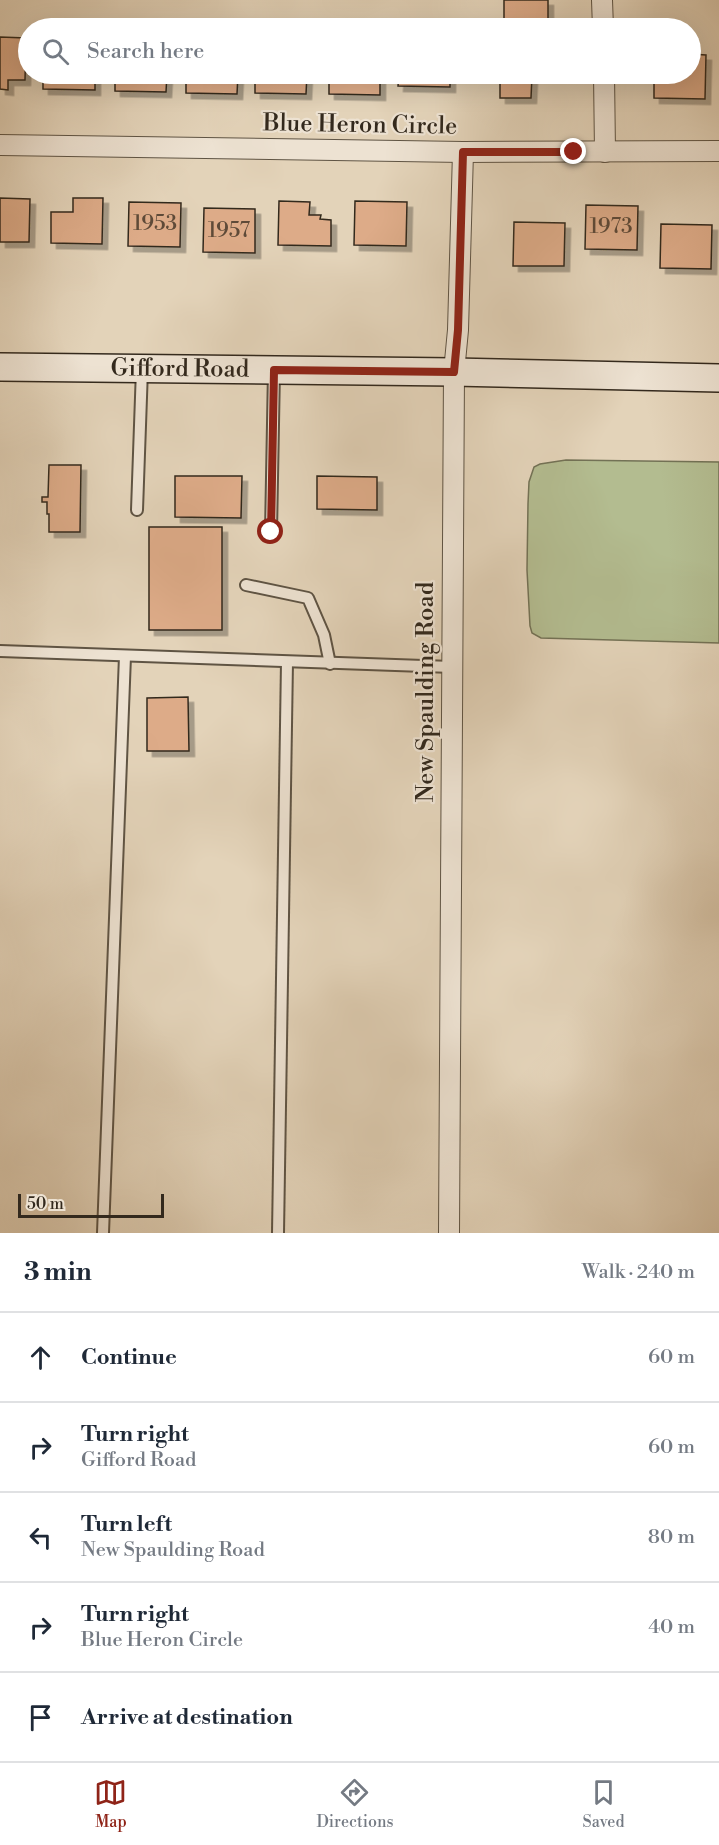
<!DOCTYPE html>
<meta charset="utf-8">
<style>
:root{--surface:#fff;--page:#f6f6f7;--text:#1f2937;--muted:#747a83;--line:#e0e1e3;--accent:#8f2418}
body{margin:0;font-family:"Libre Bodoni",serif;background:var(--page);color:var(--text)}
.scale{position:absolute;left:18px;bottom:15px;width:146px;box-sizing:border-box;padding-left:6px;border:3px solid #33291d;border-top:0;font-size:16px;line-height:21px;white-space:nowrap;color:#33291d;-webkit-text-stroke:4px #ede2d2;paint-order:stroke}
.stop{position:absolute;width:18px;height:18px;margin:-14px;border:4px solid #8f2418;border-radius:50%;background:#fff}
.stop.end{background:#8f2418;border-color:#fff;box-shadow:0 2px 6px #0008}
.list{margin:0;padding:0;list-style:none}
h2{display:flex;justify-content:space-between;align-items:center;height:78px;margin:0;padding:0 24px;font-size:26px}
h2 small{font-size:20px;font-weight:400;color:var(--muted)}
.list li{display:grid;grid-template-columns:39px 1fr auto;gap:18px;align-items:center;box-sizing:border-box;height:90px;padding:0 24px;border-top:2px solid var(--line)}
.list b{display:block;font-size:22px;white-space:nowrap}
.list p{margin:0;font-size:20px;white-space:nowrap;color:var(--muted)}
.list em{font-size:20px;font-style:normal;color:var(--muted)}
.icon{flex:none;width:33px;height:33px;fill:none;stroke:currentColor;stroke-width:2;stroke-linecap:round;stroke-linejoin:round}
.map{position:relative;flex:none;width:719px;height:1233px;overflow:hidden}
.search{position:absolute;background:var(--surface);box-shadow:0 6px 24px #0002;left:18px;right:18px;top:18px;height:66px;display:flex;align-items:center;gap:15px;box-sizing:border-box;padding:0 21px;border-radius:33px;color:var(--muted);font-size:22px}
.sheet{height:528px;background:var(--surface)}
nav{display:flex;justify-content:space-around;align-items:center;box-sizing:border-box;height:84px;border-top:2px solid var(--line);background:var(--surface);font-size:16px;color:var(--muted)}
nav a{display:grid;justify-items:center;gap:3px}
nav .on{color:var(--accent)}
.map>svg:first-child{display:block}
</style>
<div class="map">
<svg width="719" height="1233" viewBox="0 0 719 1233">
<defs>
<filter id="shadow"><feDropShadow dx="5.5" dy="5.5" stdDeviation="0" flood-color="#0004"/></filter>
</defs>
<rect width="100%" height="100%" fill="#e3d3b9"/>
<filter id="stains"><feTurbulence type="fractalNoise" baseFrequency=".00333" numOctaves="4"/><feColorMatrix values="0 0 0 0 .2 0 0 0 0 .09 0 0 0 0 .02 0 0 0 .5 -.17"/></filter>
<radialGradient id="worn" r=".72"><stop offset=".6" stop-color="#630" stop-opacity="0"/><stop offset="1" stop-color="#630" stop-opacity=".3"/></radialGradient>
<path fill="#b3bc90" stroke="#737256" stroke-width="1.5" d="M566,460l153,2v181l-178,-5 -9,-5 -2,-7 -3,-56 1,-66 1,-22 5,-15 6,-3z"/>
<g fill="#ddab88" stroke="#33291d" stroke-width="1.5" filter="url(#shadow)">
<path d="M504,0h44v24l-44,-1z"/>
<path d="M0,37l26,1 -1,42h-17v10l-8,-1z"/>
<path d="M690,54l16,1 -1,44 -51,-1v-24h36z"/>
<path d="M43,74h52v16l-52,-1z"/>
<path d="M115,74h52l-1,18 -51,-1z"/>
<path d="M186,74h52l-1,20 -51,-1z"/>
<path d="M255,74h52l-1,20 -51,-1z"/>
<path d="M329,74h51v21l-51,-1z"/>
<path d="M399,74h51v13l-52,-1z"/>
<path d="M500,74h47v2h-15l-1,22h-31z"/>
<path d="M0,198l30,1 -1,43h-29z"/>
<path d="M73,198h30l-1,46 -51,-1v-31h22z"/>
<path d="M279,201l31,1 -1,13h12l-1,4 11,1v26l-53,-1z"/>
<path d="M355,201l52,1 -1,44 -52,-1z"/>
<path d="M129,202l52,1 -1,44 -52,-1z"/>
<path d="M586,205l52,1 -1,44 -52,-1z"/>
<path d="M204,208l51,1v44l-52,-1z"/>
<path d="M514,222l51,1 -1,43h-51z"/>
<path d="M661,224l51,1 -1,44 -51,-1z"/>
<path d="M49,465h32l-1,67h-31v-18h-2v-12h-5v-5h6z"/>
<path d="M175,476h67l-1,42 -66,-1z"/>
<path d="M317,476l60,1v33l-60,-1z"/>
<rect x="149" y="527" width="73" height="103"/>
<path d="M188,697l1,54h-42v-53z"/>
</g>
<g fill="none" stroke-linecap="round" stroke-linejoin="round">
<defs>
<g id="lane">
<path d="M137,510l5,-141"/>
<path d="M271,532l3,-162"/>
<path d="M246,585l62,13 16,37 6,29"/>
<path d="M0,651l452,16"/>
<path d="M103,1233l22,-577"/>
<path d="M278,1233l9,-571"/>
</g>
<g id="street">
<path d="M602,0l1,28"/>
<path d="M604,74l1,78"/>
<path d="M0,145l463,7 256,-1"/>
<path d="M449,1233l5,-861 4,-42 5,-178"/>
</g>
<g id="secondary">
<path id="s1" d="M0,367l454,5 265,6"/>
</g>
</defs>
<use href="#lane" stroke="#5f5444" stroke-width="14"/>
<use href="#street" stroke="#5f5444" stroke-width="22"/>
<use href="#secondary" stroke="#33291d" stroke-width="30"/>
<use href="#lane" stroke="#ede2d2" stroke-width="10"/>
<use href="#street" stroke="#ede2d2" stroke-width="20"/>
<use href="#secondary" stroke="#ede2d2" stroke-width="27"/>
</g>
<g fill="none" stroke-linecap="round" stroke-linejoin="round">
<path stroke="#8f2418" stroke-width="8" d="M271,532l3,-162 180,2 4,-42 5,-178h111"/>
</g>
<g text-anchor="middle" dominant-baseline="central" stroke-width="4.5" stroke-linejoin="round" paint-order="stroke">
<g font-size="21" fill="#5e4a38">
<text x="155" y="224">1953</text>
<text x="611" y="227">1973</text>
<text x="229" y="231">1957</text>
</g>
<g font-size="24" fill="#33291d" stroke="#ede2d2">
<text transform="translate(360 125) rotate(1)">Blue Heron Circle</text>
<text stroke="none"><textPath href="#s1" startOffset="180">Gifford Road</textPath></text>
<text transform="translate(426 692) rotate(-90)">New Spaulding Road</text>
</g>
</g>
<rect width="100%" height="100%" filter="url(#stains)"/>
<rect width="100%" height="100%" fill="url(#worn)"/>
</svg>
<div class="scale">50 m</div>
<div class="stop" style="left:271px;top:532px"></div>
<div class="stop end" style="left:574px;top:152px"></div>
<div class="search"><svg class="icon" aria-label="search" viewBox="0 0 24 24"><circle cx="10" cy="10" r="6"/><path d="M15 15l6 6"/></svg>Search here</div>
</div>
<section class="sheet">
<h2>3 min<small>Walk · 240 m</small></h2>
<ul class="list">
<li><svg class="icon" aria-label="ahead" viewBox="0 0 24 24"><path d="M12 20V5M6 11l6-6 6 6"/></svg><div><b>Continue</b></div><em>60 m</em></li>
<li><svg class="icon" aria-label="right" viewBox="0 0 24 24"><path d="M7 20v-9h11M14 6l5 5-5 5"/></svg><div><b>Turn right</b><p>Gifford Road</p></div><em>60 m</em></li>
<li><svg class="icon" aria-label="left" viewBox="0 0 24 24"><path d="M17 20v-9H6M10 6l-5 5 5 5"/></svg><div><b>Turn left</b><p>New Spaulding Road</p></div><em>80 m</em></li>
<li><svg class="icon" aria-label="right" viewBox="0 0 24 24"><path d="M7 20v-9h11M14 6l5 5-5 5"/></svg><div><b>Turn right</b><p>Blue Heron Circle</p></div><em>40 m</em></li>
<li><svg class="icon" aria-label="arrive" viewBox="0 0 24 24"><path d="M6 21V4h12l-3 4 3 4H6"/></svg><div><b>Arrive at destination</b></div></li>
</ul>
</section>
<nav>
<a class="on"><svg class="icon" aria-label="map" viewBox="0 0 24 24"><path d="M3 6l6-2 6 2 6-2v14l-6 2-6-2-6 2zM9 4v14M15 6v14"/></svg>Map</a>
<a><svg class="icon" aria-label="directions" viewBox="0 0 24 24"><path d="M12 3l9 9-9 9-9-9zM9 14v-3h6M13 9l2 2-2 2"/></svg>Directions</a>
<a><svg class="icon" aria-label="saved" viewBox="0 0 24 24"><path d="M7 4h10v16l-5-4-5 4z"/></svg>Saved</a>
</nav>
